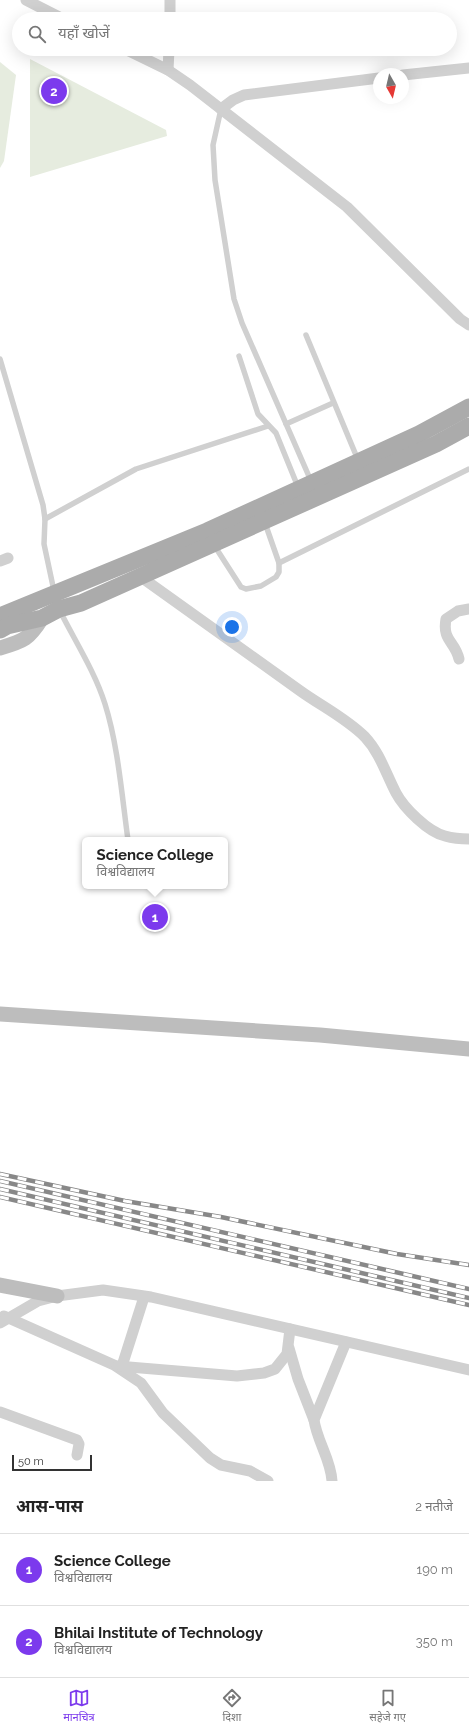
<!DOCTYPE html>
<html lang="hi">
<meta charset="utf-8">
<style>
:root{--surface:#fff;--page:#f2f2f2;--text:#222;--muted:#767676;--line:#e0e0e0;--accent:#7c3aed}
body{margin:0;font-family:Raleway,"Noto Sans Devanagari",sans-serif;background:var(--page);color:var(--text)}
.compass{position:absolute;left:373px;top:68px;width:36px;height:36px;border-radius:50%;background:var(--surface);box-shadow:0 4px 16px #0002;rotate:172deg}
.scale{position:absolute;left:12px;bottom:10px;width:80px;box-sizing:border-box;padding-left:4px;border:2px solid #333;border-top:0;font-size:11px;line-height:14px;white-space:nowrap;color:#333;-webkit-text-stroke:3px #fff;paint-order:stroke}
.you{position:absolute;left:232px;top:627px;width:14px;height:14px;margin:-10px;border:3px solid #fff;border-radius:50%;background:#1a73e8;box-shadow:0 0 0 6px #1a73e833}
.badge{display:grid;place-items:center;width:26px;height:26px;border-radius:50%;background:var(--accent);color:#fff;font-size:13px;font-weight:700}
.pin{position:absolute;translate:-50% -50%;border:2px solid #fff;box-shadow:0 1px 4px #0006}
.popup{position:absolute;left:82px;top:837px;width:146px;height:52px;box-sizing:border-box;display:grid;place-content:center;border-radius:6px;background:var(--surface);filter:drop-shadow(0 1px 3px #0005);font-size:13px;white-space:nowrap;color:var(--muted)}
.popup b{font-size:15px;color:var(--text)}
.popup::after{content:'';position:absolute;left:50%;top:100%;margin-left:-8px;border:8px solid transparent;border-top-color:var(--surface)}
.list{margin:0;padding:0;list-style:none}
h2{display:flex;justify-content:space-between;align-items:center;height:52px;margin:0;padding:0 16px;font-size:17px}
h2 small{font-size:13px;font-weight:400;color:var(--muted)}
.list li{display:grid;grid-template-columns:26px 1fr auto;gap:12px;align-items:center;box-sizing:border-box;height:72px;padding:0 16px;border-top:1px solid var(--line)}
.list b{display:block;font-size:15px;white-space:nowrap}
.list p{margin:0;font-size:13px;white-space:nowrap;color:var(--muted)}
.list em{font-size:13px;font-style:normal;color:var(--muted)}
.icon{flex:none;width:22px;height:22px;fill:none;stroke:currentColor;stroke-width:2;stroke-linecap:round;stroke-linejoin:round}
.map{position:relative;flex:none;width:469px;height:1481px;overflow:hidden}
.search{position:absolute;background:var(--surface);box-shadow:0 4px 16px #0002;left:12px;right:12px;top:12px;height:44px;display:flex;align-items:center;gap:10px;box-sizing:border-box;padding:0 14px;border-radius:22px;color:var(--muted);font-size:15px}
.sheet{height:196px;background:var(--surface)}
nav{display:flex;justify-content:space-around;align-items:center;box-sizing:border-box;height:56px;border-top:1px solid var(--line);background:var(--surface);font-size:11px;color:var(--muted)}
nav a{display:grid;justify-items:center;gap:2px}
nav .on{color:var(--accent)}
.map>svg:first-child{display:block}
</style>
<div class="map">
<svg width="469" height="1481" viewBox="0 0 469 1481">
<rect width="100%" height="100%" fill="#fff"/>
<g fill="#e6ecdf">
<path d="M30,59l136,71 1,6 -137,41z"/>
<path d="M0,62l16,13 -12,86 -4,7z"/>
</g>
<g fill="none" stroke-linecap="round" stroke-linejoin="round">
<g stroke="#d0d0d0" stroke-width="5.5">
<path d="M221,109l-8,36 2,35 19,119 8,24 69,158"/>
<path d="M306,335l52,125"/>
<path d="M239,356l19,58 18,19 22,54"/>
<path d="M0,359l43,146 2,14 -1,25 10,47"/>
<path d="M286,424l47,-21"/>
<path d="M45,519l91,-50 132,-43"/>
<path d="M214,545l27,42 5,2 15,-3 15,-9 3,-5v-9l-14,-40"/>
<path d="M279,563l190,-94"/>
<path d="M60,611c15,30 35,61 45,93 13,41 17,93 23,136"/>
</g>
<g stroke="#d0d0d0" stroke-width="11">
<path d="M26,0l37,19"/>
<path d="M170,19v-19"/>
<path d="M125,49l43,21 22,15 157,122 113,112 9,6"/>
<path d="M168,70l1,-21"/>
<path d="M403,75l66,-7"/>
<path d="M221,109l12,-9 11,-5 135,-17"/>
<path d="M0,561l8,-3"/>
<path d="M141,577c53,38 105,75 158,113 22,16 47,28 66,47 15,16 21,37 31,56 8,15 32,39 49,43 7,2 16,3 24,3"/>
<path d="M459,659c-4,-18 -17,-18 -13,-40l12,-8 11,-2"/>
<path d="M4,1316l110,49 27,18 22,30 47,45 11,7 29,6 18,10"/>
<path d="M0,1323l38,-22 19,-5 46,-6 48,7 318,73"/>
<path d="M289,1348l9,31 16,41"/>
<path d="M117,1366l120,10 27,-3 11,-4 12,-15 3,-25"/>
<path d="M122,1366l22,-69"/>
<path d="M0,1412l77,28 2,4 -2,11"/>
<path d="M332,1481c-1,-21 -15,-40 -18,-61l32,-78"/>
</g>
<g stroke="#bdbdbd" stroke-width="15">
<path d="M0,648c24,-7 29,-9 42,-30"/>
<path d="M0,1014l320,21 149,14"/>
<path d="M0,1285l57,11"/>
</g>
<g stroke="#ababab" stroke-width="17">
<path d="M0,616l207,-85 212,-97 50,-27"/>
<path d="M0,630l7,-4 35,-8 17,-9 22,-6 355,-159 33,-18"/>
</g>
<defs>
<g id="rail">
<path d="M0,1174l125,27 96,16 176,37 72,11"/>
<path d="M0,1181l469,108"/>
<path d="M0,1189l469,109"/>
<path d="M0,1197l469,108"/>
</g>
</defs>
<use href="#rail" stroke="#888" stroke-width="4.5"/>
<use href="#rail" stroke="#fff" stroke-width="3" stroke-dasharray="9" stroke-linecap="butt"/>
</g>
</svg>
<svg class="compass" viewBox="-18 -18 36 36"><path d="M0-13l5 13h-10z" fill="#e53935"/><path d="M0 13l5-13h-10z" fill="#767676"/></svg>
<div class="scale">50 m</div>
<div class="you"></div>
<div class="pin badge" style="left:155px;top:917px">1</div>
<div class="popup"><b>Science College</b>विश्वविद्यालय</div>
<div class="pin badge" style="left:54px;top:91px">2</div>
<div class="search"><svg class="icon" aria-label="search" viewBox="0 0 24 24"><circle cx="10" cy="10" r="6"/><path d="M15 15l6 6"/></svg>यहाँ खोजें</div>
</div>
<section class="sheet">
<h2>आस-पास<small>2 नतीजे</small></h2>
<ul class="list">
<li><span class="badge">1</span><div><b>Science College</b><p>विश्वविद्यालय</p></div><em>190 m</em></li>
<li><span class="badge">2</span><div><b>Bhilai Institute of Technology</b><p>विश्वविद्यालय</p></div><em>350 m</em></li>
</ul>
</section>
<nav>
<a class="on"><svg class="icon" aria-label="map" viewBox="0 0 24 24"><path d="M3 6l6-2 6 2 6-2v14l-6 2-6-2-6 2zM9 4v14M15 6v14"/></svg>मानचित्र</a>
<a><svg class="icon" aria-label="directions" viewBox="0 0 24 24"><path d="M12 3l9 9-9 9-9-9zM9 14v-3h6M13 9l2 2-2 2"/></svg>दिशा</a>
<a><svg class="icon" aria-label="saved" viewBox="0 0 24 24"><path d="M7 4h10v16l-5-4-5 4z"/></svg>सहेजे गए</a>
</nav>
